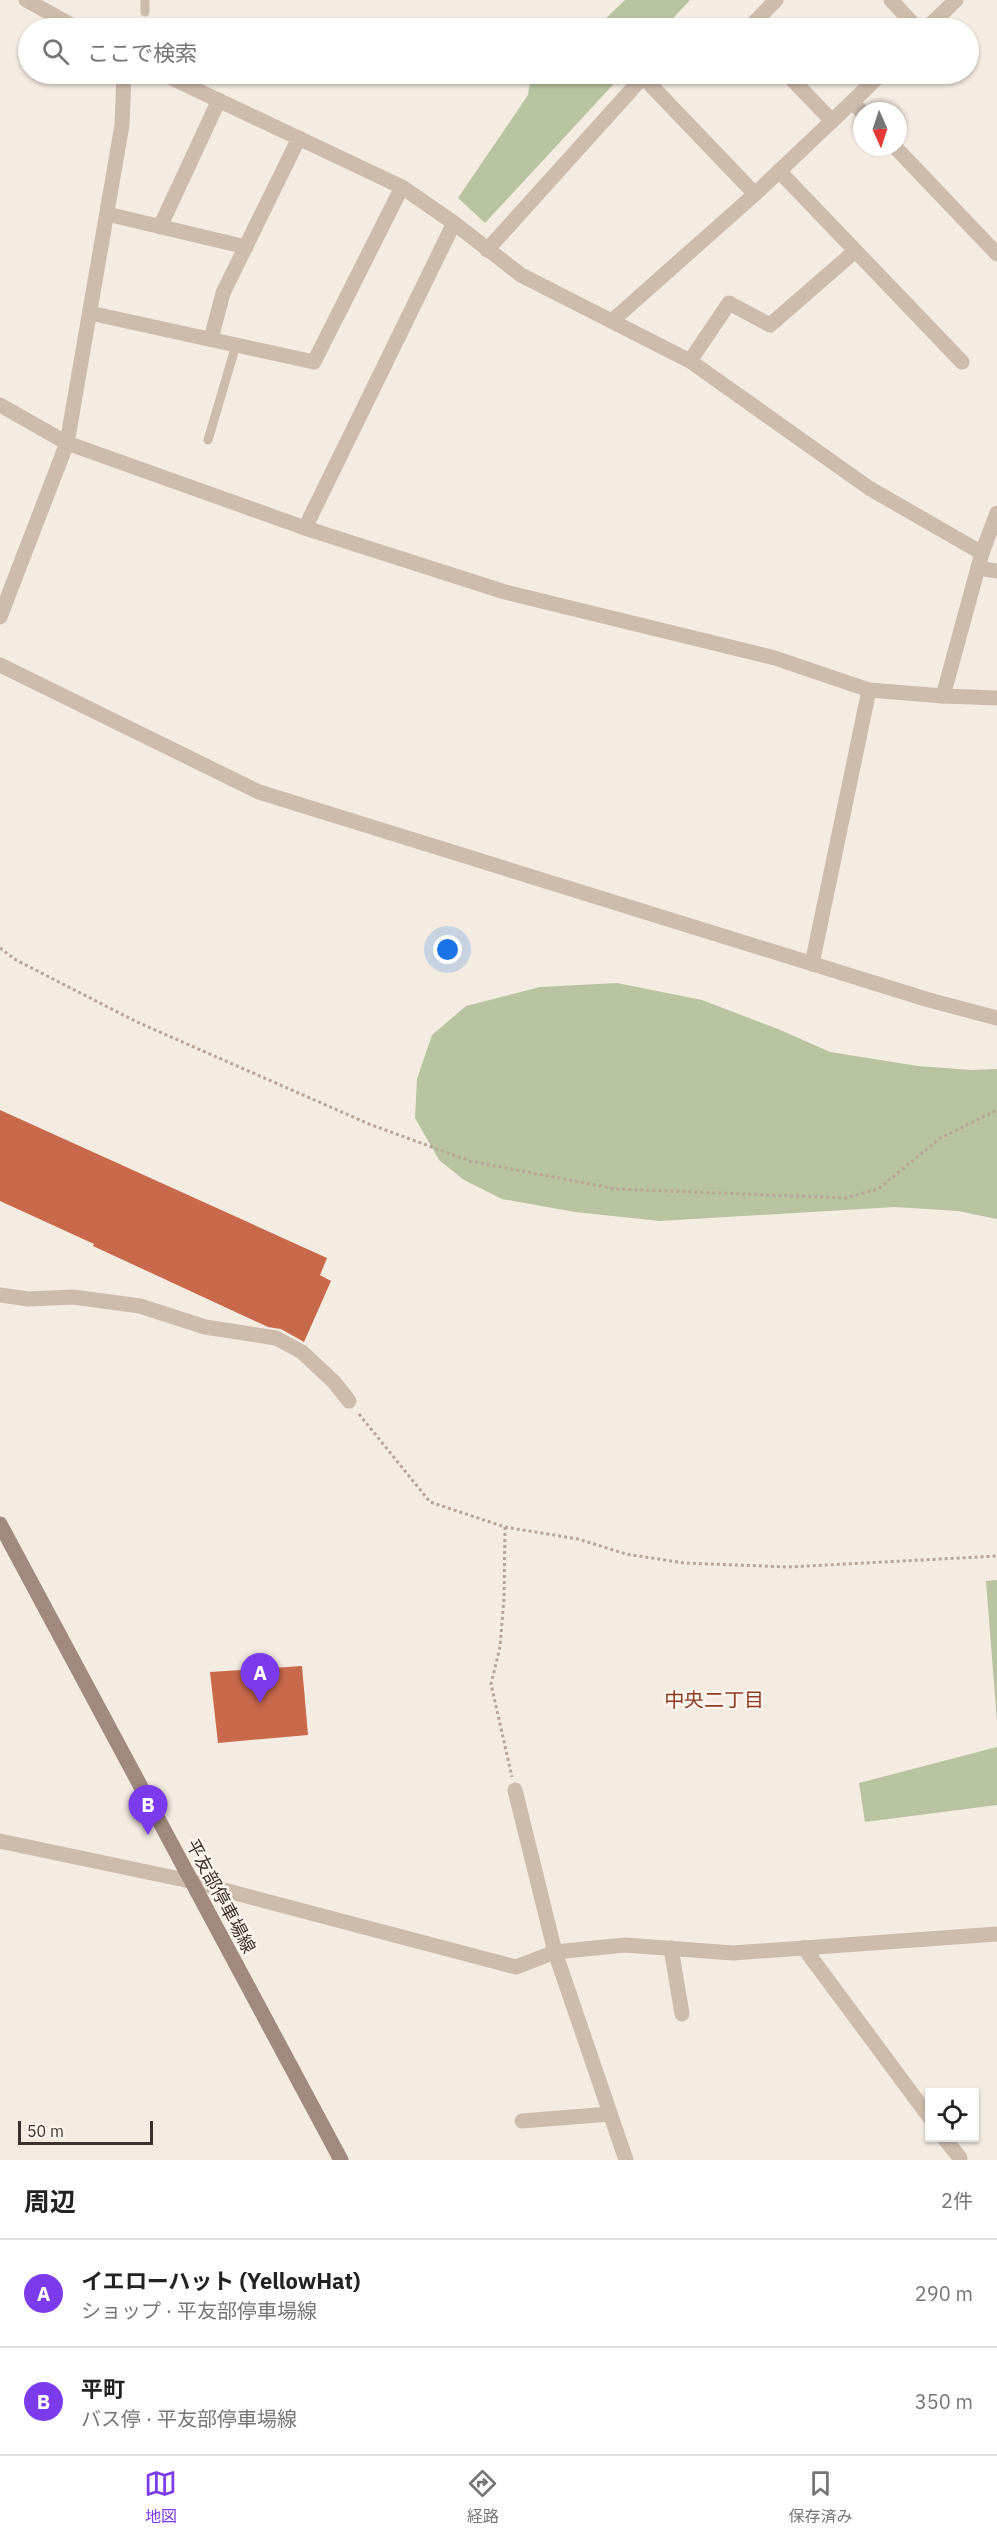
<!DOCTYPE html>
<html lang="ja">
<meta charset="utf-8">
<style>
:root{--surface:#fff;--page:#f6f6f6;--text:#222;--muted:#767676;--line:#e0e0e0;--accent:#7c3aed}
body{margin:0;font-family:"IBM Plex Sans","Noto Sans JP",sans-serif;background:var(--page);color:var(--text)}
.controls{position:absolute;right:18px;bottom:18px;display:grid;overflow:hidden;border-radius:0px;box-shadow:0 2px 4px #0004}
.controls button{width:54px;height:54px;display:grid;place-items:center;padding:0;border:0;border-bottom:2px solid var(--line);background:var(--surface);color:var(--text);font:30px sans-serif}
.compass{position:absolute;left:853px;top:102px;width:54px;height:54px;border-radius:50%;background:var(--surface);box-shadow:0 2px 4px #0004;rotate:177deg}
.scale{position:absolute;left:18px;bottom:15px;width:135px;box-sizing:border-box;padding-left:6px;border:3px solid #3b302b;border-top:0;font-size:16px;line-height:21px;white-space:nowrap;color:#3b302b;-webkit-text-stroke:4px #fbf5ee;paint-order:stroke}
.you{position:absolute;left:448px;top:950px;width:21px;height:21px;margin:-15px;border:4px solid #fff;border-radius:50%;background:#1a73e8;box-shadow:0 0 0 9px #1a73e833}
.badge{display:grid;place-items:center;width:39px;height:39px;border-radius:50%;background:var(--accent);color:#fff;font-size:20px;font-weight:700}
.pin{position:absolute;translate:-50% -50px;filter:drop-shadow(0 2px 3px #0008)}
.pin::after{content:'';position:absolute;top:32px;width:21px;height:18px;background:inherit;clip-path:polygon(0 0,100% 0,50% 100%)}
.list{margin:0;padding:0;list-style:none}
h2{display:flex;justify-content:space-between;align-items:center;height:78px;margin:0;padding:0 24px;font-size:26px}
h2 small{font-size:20px;font-weight:400;color:var(--muted)}
.list li{display:grid;grid-template-columns:39px 1fr auto;gap:18px;align-items:center;box-sizing:border-box;height:108px;padding:0 24px;border-top:2px solid var(--line)}
.list b{display:block;font-size:22px;white-space:nowrap}
.list p{margin:0;font-size:20px;white-space:nowrap;color:var(--muted)}
.list em{font-size:20px;font-style:normal;color:var(--muted)}
.icon{flex:none;width:33px;height:33px;fill:none;stroke:currentColor;stroke-width:2;stroke-linecap:round;stroke-linejoin:round}
.map{position:relative;flex:none;width:997px;height:2160px;overflow:hidden}
.search{position:absolute;background:var(--surface);box-shadow:0 2px 4px #0004;left:18px;right:18px;top:18px;height:66px;display:flex;align-items:center;gap:15px;box-sizing:border-box;padding:0 21px;border-radius:33px;color:var(--muted);font-size:22px}
.sheet{height:294px;background:var(--surface)}
nav{display:flex;justify-content:space-around;align-items:center;box-sizing:border-box;height:84px;border-top:2px solid var(--line);background:var(--surface);font-size:16px;color:var(--muted)}
nav a{display:grid;justify-items:center;gap:3px}
nav .on{color:var(--accent)}
.map>svg:first-child{display:block}
</style>
<div class="map">
<svg width="997" height="2160" viewBox="0 0 997 2160">
<rect width="100%" height="100%" fill="#f4ebe1"/>
<g fill="#b8c4a0">
<path d="M625,0h65l-26,28h-112l11,-9h42z"/>
<path d="M531,74h92l-138,149 -27,-25 70,-103z"/>
<path d="M617,983l85,17 76,29 52,23 88,14 53,4 26,-1v150l-39,-8 -63,-4 -235,14 -85,-9 -73,-13 -38,-19 -25,-20 -24,-42 2,-39 15,-44 34,-29 74,-19z"/>
<path d="M997,1580v142l-11,-141z"/>
<path d="M997,1747v58l-132,17 -6,-39z"/>
</g>
<g fill="#c8694b">
<path d="M0,1110l327,148 -7,17 11,6 -27,61 -23,-13 -13,-2 -175,-81 1,-2 -94,-43z"/>
<path d="M302,1666l6,69 -90,8 -8,-71z"/>
</g>
<g fill="none" stroke-linecap="round" stroke-linejoin="round">
<g stroke="#b9a596" stroke-width="3" stroke-dasharray="3 3" stroke-linecap="butt">
<path d="M0,948l16,12 121,62 232,102 101,37 146,28 230,9 32,-9 61,-50 58,-29"/>
<path d="M359,1414l71,88 75,25 73,12 48,15 58,9 105,4 208,-11"/>
<path d="M505,1527l-1,71 -4,49 -9,37 21,93"/>
</g>
<g stroke="#cdbbac" stroke-width="9">
<path d="M145,12v-12"/>
<path d="M208,440l28,-95"/>
</g>
<g stroke="#cdbbac" stroke-width="15">
<path d="M891,0l26,28"/>
<path d="M749,28l27,-28"/>
<path d="M927,28l29,-28"/>
<path d="M163,74l239,113 52,36 67,52 169,86 179,127 113,65 -39,143"/>
<path d="M787,74l45,47"/>
<path d="M852,102l29,-28"/>
<path d="M895,147l102,107"/>
<path d="M779,171l183,191"/>
<path d="M107,214l139,33"/>
<path d="M160,227l59,-127"/>
<path d="M487,250l156,-173 112,117"/>
<path d="M90,313l224,49 88,-175"/>
<path d="M613,320l142,-126 97,-92 10,10"/>
<path d="M211,339l12,-46 76,-155"/>
<path d="M690,361l39,-58 41,22 84,-73"/>
<path d="M0,405l67,38 238,85 200,64 270,66 94,32 74,6 54,2"/>
<path d="M305,528l149,-305"/>
<path d="M982,553l15,-40"/>
<path d="M978,568l19,3"/>
<path d="M0,617l67,-174 55,-318 2,-51"/>
<path d="M0,665l259,127 670,208 68,18"/>
<path d="M812,964l57,-274"/>
<path d="M0,1295l28,4 45,-2 67,9 65,21 71,11 26,14 32,30 15,19"/>
<path d="M515,1790l40,162 71,208"/>
<path d="M0,1841l190,40 326,86 39,-15 70,-7 108,8 264,-19"/>
<path d="M671,1948l11,66"/>
<path d="M804,1948l126,170"/>
<path d="M522,2121l88,-7"/>
<path d="M944,2138l16,20"/>
</g>
<path stroke="#cdbbac" stroke-width="15" d="M26,0l51,28"/>
<path stroke="#a18a7d" stroke-width="15" d="M0,1524l341,636"/>
</g>
<g text-anchor="middle" dominant-baseline="central" stroke-width="5" stroke-linejoin="round" paint-order="stroke">
<g font-size="18" fill="#3b302b" stroke="#fbf5ee">
<text transform="translate(221 1896) rotate(62)">平友部停車場線</text>
</g>
<g font-size="20" fill="#8c3b22" stroke="#fbf5ee">
<text x="714" y="1699">中央二丁目</text>
</g>
</g>
</svg>
<div class="controls">
<button><svg class="icon" aria-label="locate" viewBox="0 0 24 24"><circle cx="12" cy="12" r="6"/><path d="M12 2v4M12 18v4M2 12h4M18 12h4"/></svg></button>
</div>
<svg class="compass" viewBox="-18 -18 36 36"><path d="M0-13l5 13h-10z" fill="#e53935"/><path d="M0 13l5-13h-10z" fill="#767676"/></svg>
<div class="scale">50 m</div>
<div class="you"></div>
<div class="pin badge" style="left:260px;top:1703px">A</div>
<div class="pin badge" style="left:148px;top:1835px">B</div>
<div class="search"><svg class="icon" aria-label="search" viewBox="0 0 24 24"><circle cx="10" cy="10" r="6"/><path d="M15 15l6 6"/></svg>ここで検索</div>
</div>
<section class="sheet">
<h2>周辺<small>2件</small></h2>
<ul class="list">
<li><span class="badge">A</span><div><b>イエローハット (YellowHat)</b><p>ショップ · 平友部停車場線</p></div><em>290 m</em></li>
<li><span class="badge">B</span><div><b>平町</b><p>バス停 · 平友部停車場線</p></div><em>350 m</em></li>
</ul>
</section>
<nav>
<a class="on"><svg class="icon" aria-label="map" viewBox="0 0 24 24"><path d="M3 6l6-2 6 2 6-2v14l-6 2-6-2-6 2zM9 4v14M15 6v14"/></svg>地図</a>
<a><svg class="icon" aria-label="directions" viewBox="0 0 24 24"><path d="M12 3l9 9-9 9-9-9zM9 14v-3h6M13 9l2 2-2 2"/></svg>経路</a>
<a><svg class="icon" aria-label="saved" viewBox="0 0 24 24"><path d="M7 4h10v16l-5-4-5 4z"/></svg>保存済み</a>
</nav>
